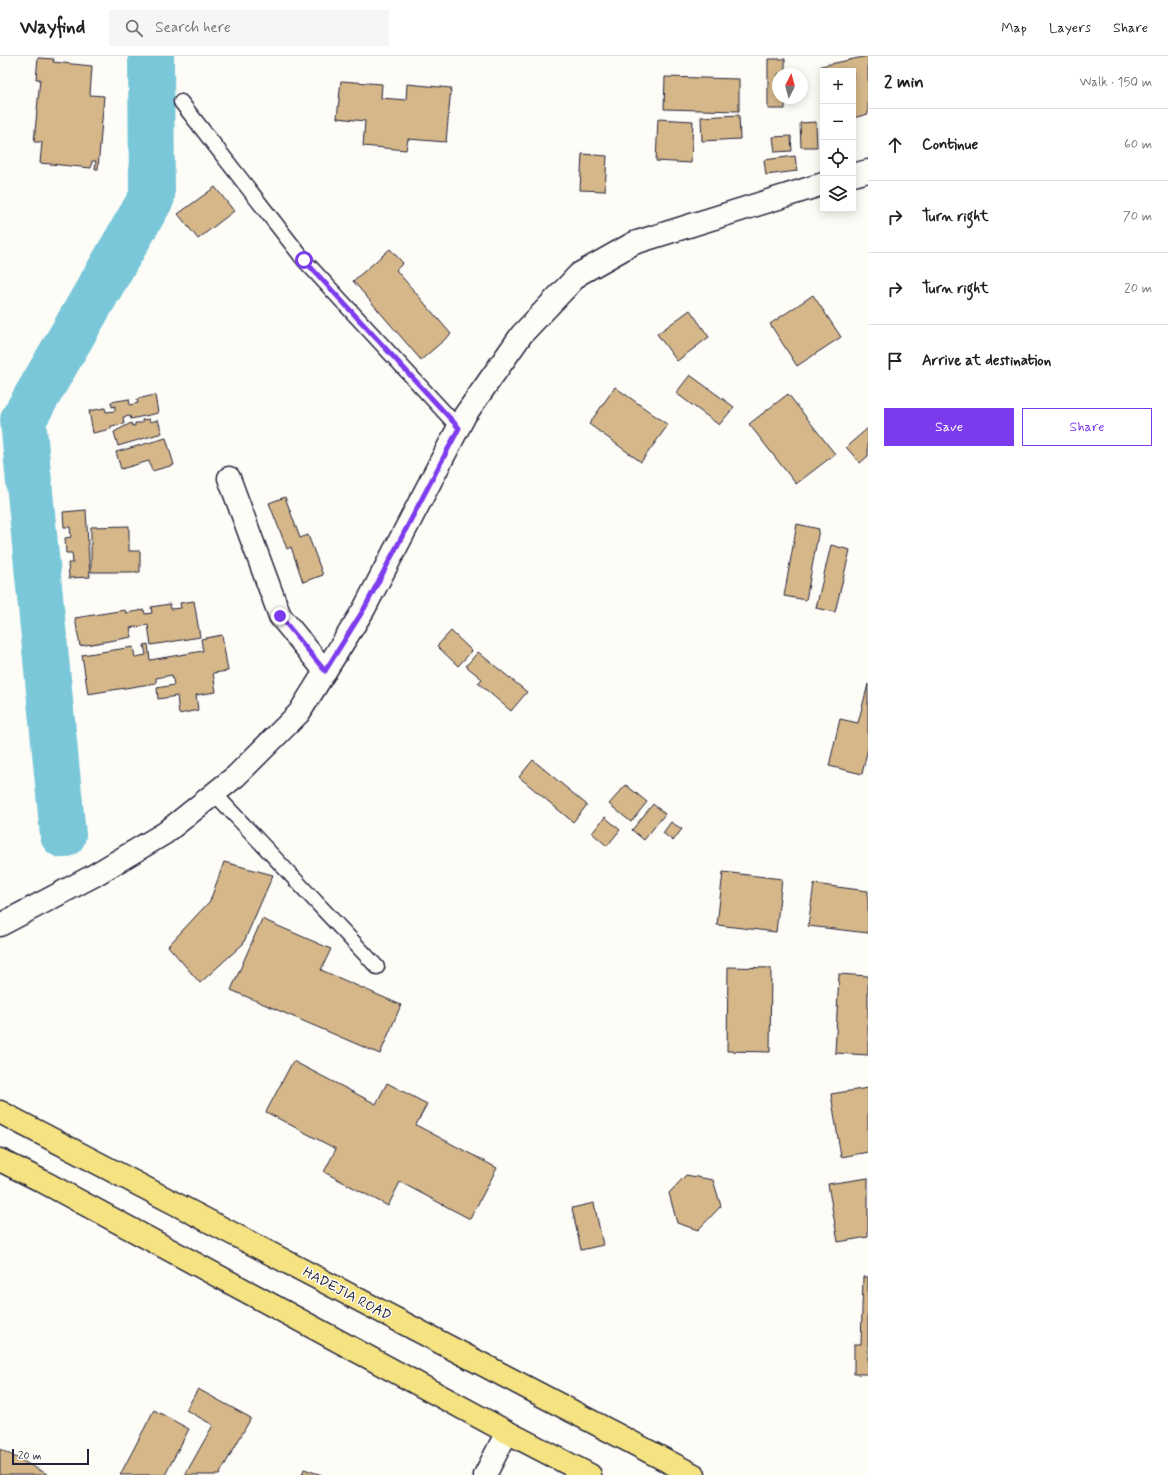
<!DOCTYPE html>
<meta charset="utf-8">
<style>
:root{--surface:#fff;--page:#f6f6f6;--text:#202124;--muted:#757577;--line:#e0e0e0;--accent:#7c3aed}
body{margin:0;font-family:Mynerve,sans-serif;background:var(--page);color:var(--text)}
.controls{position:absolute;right:12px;top:12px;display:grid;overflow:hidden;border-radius:0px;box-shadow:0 2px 10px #0003}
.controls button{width:36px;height:36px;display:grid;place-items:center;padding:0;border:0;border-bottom:1px solid var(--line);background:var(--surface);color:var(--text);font:20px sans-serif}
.compass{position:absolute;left:772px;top:12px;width:36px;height:36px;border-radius:50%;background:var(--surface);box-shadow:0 2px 10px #0003;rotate:6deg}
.scale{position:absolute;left:12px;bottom:10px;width:77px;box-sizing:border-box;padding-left:4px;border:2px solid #22223b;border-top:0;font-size:11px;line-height:14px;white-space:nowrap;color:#22223b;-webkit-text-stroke:3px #fdfcf7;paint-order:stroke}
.stop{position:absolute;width:12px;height:12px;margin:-9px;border:3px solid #7c3aed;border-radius:50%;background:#fff}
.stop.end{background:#7c3aed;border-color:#fff;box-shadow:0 1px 4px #0008}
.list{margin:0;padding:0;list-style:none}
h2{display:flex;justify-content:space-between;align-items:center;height:52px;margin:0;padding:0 16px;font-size:17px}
h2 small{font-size:13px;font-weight:400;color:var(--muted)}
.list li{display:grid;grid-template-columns:26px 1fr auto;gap:12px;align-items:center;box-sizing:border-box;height:72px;padding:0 16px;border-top:1px solid var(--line)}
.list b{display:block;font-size:15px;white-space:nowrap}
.list em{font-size:13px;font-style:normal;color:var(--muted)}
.actions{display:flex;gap:8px;padding:12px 16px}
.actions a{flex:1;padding:9px 0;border:1px solid var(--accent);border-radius:0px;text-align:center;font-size:14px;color:var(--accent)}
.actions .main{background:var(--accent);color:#fff}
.icon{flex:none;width:22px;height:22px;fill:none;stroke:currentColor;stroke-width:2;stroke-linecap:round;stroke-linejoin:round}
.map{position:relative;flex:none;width:868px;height:1419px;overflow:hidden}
header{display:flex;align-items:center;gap:24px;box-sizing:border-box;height:56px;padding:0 20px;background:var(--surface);border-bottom:1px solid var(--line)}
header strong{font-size:19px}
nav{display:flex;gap:22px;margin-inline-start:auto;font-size:14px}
.search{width:280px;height:36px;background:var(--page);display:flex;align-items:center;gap:10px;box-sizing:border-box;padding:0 14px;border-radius:0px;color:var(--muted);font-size:15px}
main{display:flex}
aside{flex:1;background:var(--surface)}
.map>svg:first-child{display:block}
</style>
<header>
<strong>Wayfind</strong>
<div class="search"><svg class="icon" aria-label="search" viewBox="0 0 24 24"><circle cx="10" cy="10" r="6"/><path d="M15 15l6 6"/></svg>Search here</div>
<nav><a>Map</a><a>Layers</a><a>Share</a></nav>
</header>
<main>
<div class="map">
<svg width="868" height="1419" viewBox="0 0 868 1419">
<rect width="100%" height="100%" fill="#fdfcf7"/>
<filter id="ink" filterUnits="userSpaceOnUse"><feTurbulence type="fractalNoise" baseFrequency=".025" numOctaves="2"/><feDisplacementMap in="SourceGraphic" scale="8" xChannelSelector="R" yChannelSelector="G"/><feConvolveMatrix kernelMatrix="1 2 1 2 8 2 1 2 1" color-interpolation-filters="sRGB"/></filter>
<g filter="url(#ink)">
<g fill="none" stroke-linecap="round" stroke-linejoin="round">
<path stroke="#7ac7d9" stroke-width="46" d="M63,779l-40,-415 129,-223 -1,-141"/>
</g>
<g fill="#d5b789" stroke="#22223b">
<path d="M868,0v58l-15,4v-47h-30v6l-2,-11z"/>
<path d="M38,2l16,1 -1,3 39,4 -2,29 14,1 -6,73h-3l1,-8h-4l-1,7 -51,-5 2,-21h-8l6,-63h-4z"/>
<path d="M768,3h17v15h-7v24h7v11h-17z"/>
<path d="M665,21l74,2v32l-75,-2z"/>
<path d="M341,25l41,3 -1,14 25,2 1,-16 44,4 -5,54 -38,-3 -2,11 -43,-4 2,-25 -28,-3z"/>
<path d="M739,59l1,24 -38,2 -1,-24z"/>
<path d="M658,63l35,2 -2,42 -35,-2z"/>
<path d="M816,66l1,25h-16l-1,-24z"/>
<path d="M791,80l1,15 -17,1 -2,-15z"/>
<path d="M582,98l25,2 -2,35 -25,-1z"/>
<path d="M795,100l2,15 -31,4 -2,-15z"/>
<path d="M215,131l19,24 -36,28 -20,-25z"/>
<path d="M390,193l13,14 -7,7 55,64 -30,26 -68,-79z"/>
<path d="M813,239l28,42 -44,29 -27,-42z"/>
<path d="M690,254l19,27 -32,24 -20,-27z"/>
<path d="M690,319l44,32 -15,18 -43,-32z"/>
<path d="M615,331l53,38 -27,37 -52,-38z"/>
<path d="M788,338l47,60 -39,30 -47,-60z"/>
<path d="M155,339l3,18 -27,6 -1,-3 -7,1 1,7 -13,2v3l-18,4 -4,-22 16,-3 1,4 9,-1v-5l-3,1 -1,-5 18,-3 1,6 8,-2 -1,-4z"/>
<path d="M149,363l1,3 8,-2 4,13 -44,13 -4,-14 17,-9 2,3h2v-3h7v-3z"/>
<path d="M868,372v28l-8,7 -14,-16z"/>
<path d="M166,382l8,27 -22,6 -3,-10 -28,8 -5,-17z"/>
<path d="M285,441l15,41 8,-3 15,40 -20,7 -12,-35 -4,2 -18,-46z"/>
<path d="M86,454l4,67 -21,1 -1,-15h5l-1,-10h-6l-1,-15 6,-1 -1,-10h-6l-1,-15z"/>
<path d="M797,468l22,5 -13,71 -22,-4z"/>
<path d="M129,470v25h11v21h-49v-45z"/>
<path d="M831,489l19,5 -15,62 -19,-4z"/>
<path d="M194,545l6,36 -49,8 -3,-20 -18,3 2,9 -52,9 -5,-28 50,-8 1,3 18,-3 1,4 7,-1 -1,-6 19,-3 1,5 10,-1 -1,-5z"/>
<path d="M451,575l21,20 -14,15 -21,-20z"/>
<path d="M222,579l6,36 -15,2 3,19 -20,3 2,15 -19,4 -2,-18 -19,3 -1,-11 17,-3 -2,-10 -16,3v5l-68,11 -6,-39 51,-8 2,10 11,-2 -2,-10 4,-1 2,16 53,-9 -2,-12z"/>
<path d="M478,596l49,40 -16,19 -33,-28 4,-4 -16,-13z"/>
<path d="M868,628v64l-6,26 -33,-8 11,-47 18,4z"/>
<path d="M533,704l54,45 -14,17 -54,-45z"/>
<path d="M626,729l21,17 -16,20 -22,-18z"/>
<path d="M653,748l12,10 -21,26 -12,-10z"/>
<path d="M605,761l15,13 -13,16 -15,-13z"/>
<path d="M671,766l11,7 -9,12 -10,-8z"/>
<path d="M224,806l49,13 -30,69 -43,39 -32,-37 42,-45z"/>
<path d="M723,816l59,7 -6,53 -59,-7z"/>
<path d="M814,828l54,7v42l-60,-7z"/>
<path d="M262,863l69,30 -10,21 80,35 -21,49 -149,-64z"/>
<path d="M728,911l43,1 -1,84 -43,-1z"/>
<path d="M839,918l29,2v79l-33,-2z"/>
<path d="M293,1005l83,43 11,-21 40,21 -11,21 81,43 -27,51 -70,-37 -12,24 -64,-34 12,-23 -70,-37z"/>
<path d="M868,1032v64l-27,5 -10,-63z"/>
<path d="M686,1119l27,5 8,26 -23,24 -21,-7 -8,-30z"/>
<path d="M868,1122v59l-30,5 -10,-58z"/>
<path d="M594,1147l9,42 -22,5 -9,-42z"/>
<path d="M863,1221h5v97h-14v-30h7z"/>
<path d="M198,1333l53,29 -32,57h-34l28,-50 -27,-15z"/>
<path d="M154,1354l35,19 -24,46h-45z"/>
<path d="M0,1393l47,25v1h-47z"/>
<path d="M304,1413l18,6h-20z"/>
</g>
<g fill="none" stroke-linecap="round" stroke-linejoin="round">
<defs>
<g id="lane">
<path d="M181,46l123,158 155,168"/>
<path d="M214,737l163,174"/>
</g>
<g id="street">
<path d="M853,119l15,-4"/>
<path d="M229,422l51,138 45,55"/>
<path d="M0,869l93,-49 72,-43 71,-57 63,-63 65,-104 101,-194 57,-81 57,-60 55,-31 189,-59"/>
<path d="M485,1419l22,-43"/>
</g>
<g id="primary">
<path d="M0,1056l694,363"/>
<path d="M0,1104l42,21 465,251 83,43"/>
</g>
</defs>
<use href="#lane" stroke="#22223b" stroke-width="17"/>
<use href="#street" stroke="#22223b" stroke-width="25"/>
<use href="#primary" stroke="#22223b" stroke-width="25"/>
<use href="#lane" stroke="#fdfcf7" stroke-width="14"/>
<use href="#street" stroke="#fdfcf7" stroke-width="22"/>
<use href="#primary" stroke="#f5e382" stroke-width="22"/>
</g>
</g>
<g fill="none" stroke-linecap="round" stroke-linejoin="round" filter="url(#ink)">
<path stroke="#7c3aed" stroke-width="5" d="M280,560l45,55 39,-62 95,-181 -155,-168"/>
</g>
<g text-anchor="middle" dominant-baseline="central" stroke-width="3" stroke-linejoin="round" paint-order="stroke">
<g font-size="14" fill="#22223b" stroke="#fdfcf7">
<text transform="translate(347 1238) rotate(28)">HADEJIA ROAD</text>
</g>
</g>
</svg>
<div class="controls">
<button>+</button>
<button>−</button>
<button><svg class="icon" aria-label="locate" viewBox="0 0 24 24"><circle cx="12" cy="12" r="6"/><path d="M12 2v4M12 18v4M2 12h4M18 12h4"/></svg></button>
<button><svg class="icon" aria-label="layers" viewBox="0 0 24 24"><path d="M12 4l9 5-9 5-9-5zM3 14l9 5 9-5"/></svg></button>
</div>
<svg class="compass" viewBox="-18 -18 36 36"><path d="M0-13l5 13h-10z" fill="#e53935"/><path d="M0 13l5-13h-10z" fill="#757577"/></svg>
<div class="scale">20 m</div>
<div class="stop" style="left:304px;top:204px"></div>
<div class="stop end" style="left:280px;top:560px"></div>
</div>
<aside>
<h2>2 min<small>Walk · 150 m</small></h2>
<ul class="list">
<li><svg class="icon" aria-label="ahead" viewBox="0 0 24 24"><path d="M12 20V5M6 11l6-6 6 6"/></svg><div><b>Continue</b></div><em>60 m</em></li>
<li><svg class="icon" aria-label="right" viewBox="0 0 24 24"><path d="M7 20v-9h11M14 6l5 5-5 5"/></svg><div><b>Turn right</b></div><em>70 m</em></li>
<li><svg class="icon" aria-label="right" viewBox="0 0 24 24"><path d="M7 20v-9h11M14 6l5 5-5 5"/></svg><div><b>Turn right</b></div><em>20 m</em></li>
<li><svg class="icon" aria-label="arrive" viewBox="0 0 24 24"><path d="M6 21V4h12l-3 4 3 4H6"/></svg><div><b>Arrive at destination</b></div></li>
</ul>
<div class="actions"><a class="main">Save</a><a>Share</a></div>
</aside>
</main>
